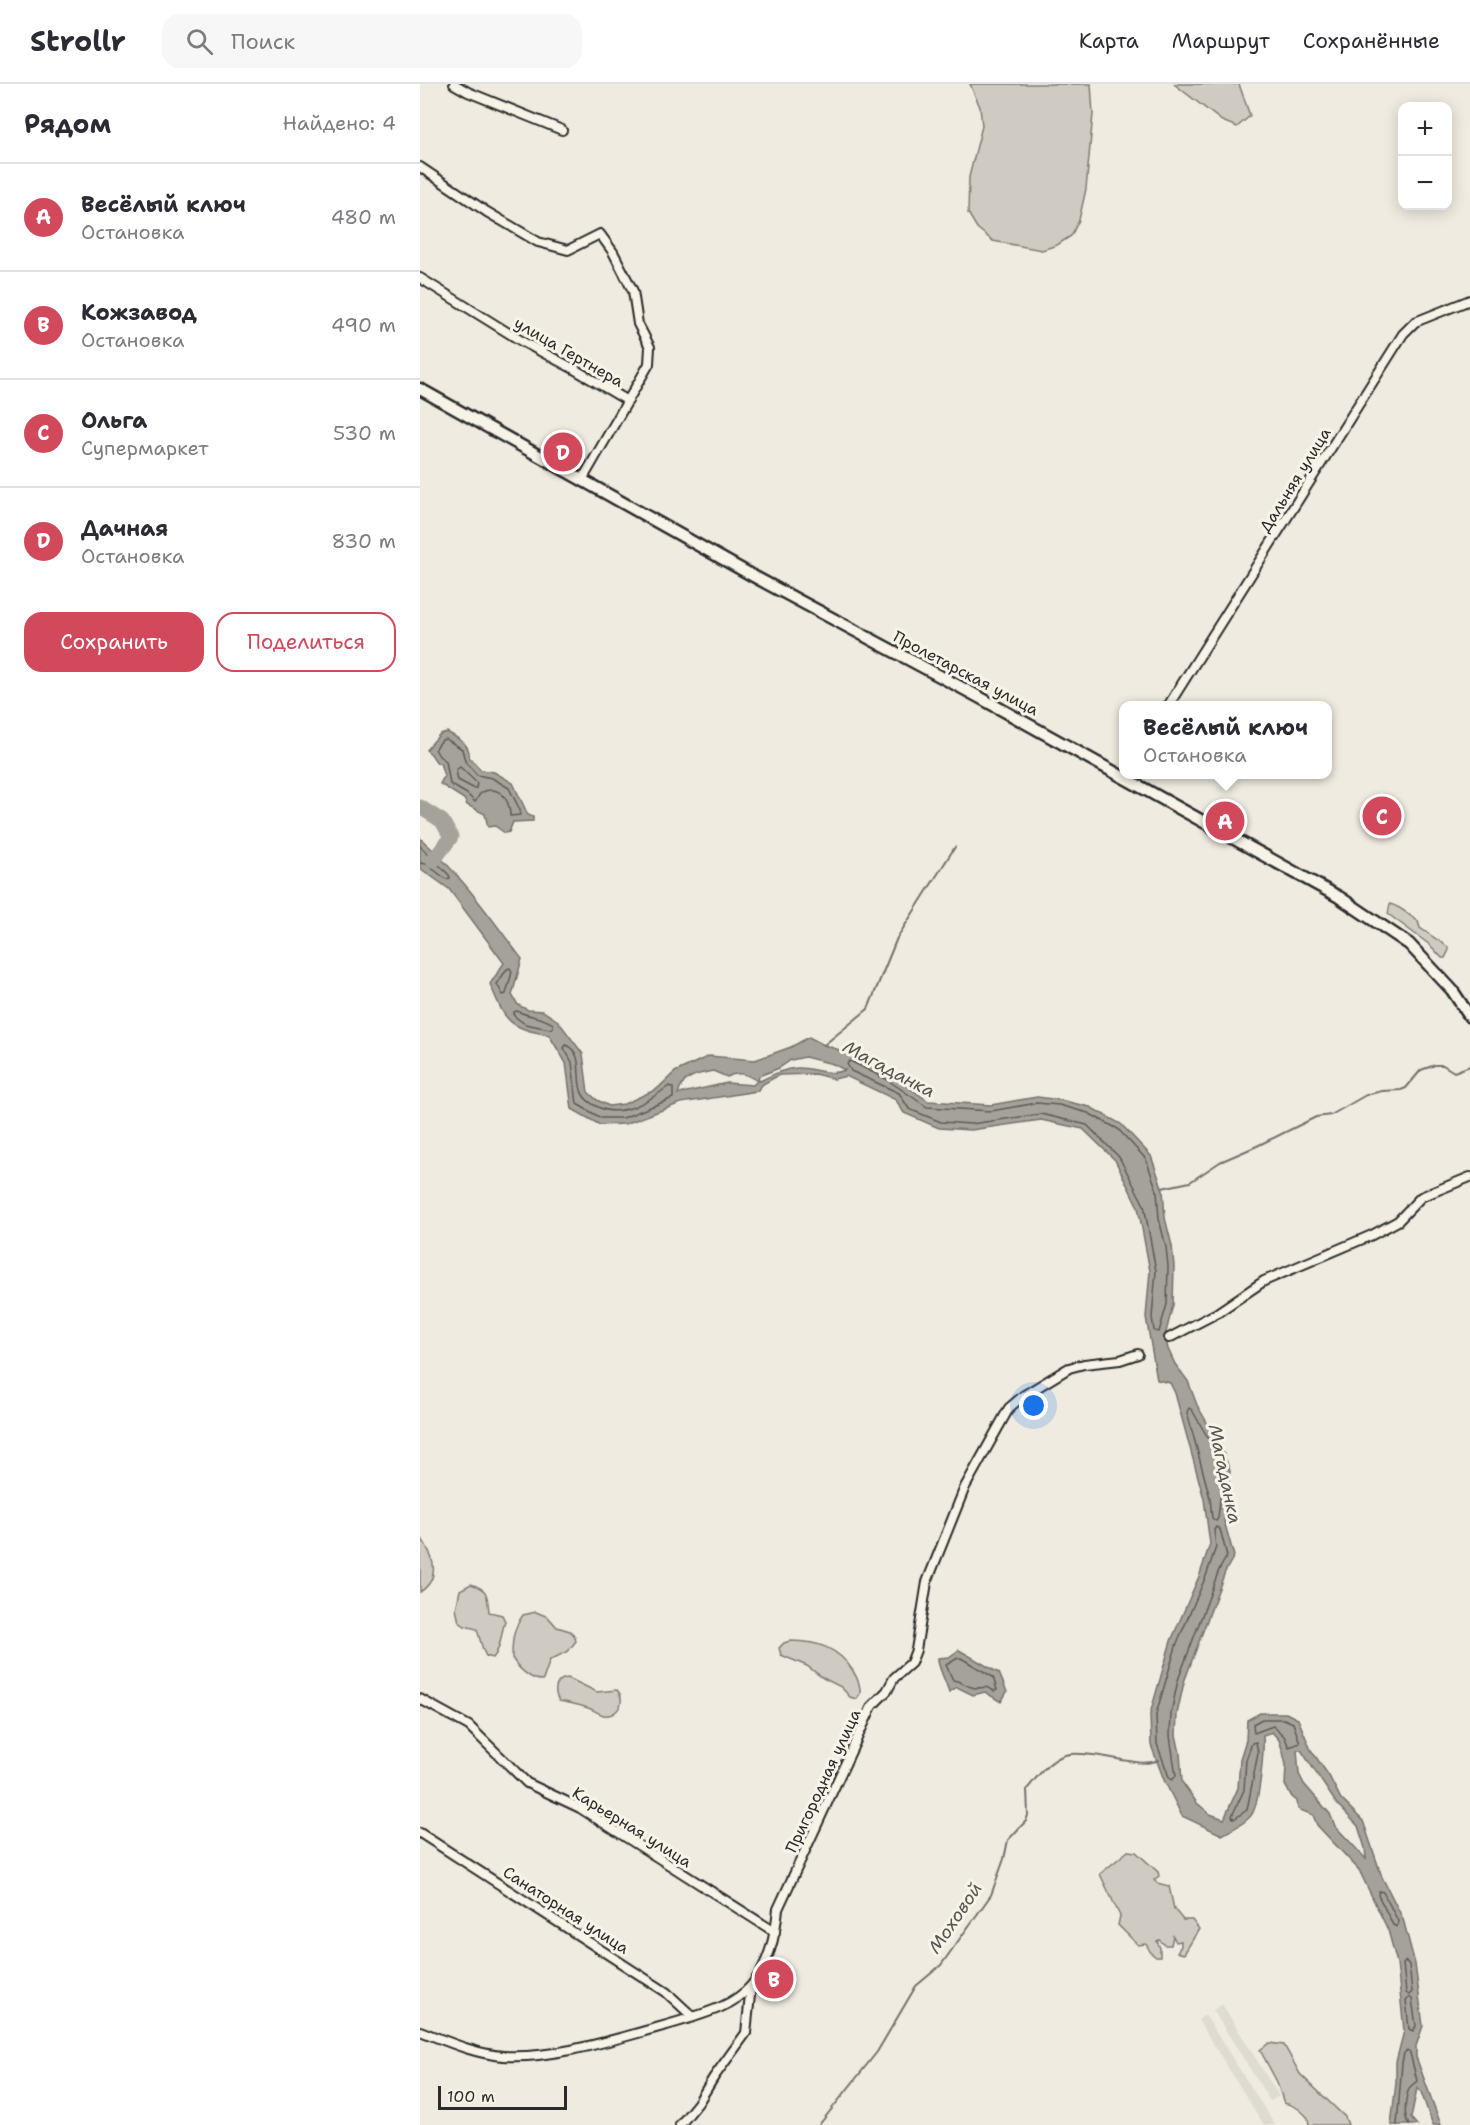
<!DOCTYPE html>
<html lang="ru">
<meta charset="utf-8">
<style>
:root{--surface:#fff;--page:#f7f7f7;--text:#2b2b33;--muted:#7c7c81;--line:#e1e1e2;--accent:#d1495b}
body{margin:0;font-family:"Shantell Sans",sans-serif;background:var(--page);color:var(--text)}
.controls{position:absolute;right:18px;top:18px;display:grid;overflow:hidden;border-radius:12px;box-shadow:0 3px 15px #0003}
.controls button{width:54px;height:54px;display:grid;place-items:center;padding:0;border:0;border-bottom:2px solid var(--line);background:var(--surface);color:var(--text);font:30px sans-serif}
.scale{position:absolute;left:18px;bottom:15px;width:129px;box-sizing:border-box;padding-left:6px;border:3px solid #2b2b2b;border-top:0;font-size:16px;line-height:21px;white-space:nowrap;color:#2b2b2b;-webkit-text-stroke:4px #f7f3e8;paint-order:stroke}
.you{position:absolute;left:614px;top:1322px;width:21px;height:21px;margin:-15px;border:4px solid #fff;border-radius:50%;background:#1a73e8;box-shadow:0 0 0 9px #1a73e833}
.badge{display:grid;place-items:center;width:39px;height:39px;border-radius:50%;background:var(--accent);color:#fff;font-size:20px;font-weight:700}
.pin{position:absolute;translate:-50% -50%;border:3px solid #fff;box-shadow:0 2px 6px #0006}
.popup{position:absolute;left:699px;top:617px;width:213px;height:78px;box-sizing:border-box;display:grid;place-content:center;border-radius:12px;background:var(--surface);filter:drop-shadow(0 2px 4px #0005);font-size:20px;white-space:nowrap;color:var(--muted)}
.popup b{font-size:22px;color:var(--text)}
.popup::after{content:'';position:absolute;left:50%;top:100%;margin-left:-12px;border:12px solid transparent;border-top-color:var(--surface)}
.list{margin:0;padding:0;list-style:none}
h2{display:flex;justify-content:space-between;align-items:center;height:78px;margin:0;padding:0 24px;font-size:26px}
h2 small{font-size:20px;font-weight:400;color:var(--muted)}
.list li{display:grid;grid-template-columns:39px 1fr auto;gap:18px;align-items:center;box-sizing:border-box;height:108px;padding:0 24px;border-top:2px solid var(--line)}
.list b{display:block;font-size:22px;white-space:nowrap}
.list p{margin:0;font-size:20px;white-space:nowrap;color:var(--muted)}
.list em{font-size:20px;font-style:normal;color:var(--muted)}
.actions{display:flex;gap:12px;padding:18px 24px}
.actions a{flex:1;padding:14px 0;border:2px solid var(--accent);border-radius:18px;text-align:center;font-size:21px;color:var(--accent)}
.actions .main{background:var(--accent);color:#fff}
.icon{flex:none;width:33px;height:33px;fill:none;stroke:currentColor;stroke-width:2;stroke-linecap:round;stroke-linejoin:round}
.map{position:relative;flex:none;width:1050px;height:2041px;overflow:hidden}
header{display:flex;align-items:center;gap:36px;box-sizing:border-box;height:84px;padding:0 30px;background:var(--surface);border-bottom:2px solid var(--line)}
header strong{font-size:28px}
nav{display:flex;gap:33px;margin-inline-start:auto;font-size:21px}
.search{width:420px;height:54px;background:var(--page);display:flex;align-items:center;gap:15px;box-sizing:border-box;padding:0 21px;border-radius:18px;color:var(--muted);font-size:22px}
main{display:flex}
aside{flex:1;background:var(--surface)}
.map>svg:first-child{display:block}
</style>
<header>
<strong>Strollr</strong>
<div class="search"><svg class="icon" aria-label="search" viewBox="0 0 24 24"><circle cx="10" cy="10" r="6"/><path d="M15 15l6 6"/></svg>Поиск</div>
<nav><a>Карта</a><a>Маршрут</a><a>Сохранённые</a></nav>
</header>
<main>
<aside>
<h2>Рядом<small>Найдено: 4</small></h2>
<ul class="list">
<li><span class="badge">A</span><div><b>Весёлый ключ</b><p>Остановка</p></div><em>480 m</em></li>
<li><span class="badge">B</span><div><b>Кожзавод</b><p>Остановка</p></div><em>490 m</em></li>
<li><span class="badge">C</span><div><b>Ольга</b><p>Супермаркет</p></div><em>530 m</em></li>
<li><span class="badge">D</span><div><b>Дачная</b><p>Остановка</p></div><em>830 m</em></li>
</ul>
<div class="actions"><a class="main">Сохранить</a><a>Поделиться</a></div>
</aside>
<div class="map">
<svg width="1050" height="2041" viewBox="0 0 1050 2041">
<rect width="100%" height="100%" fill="#efebe0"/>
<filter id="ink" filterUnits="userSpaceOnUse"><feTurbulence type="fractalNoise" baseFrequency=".0167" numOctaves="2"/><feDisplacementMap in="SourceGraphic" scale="12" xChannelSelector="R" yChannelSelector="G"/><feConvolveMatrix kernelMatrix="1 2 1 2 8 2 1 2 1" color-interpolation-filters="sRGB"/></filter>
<g filter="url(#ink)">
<g fill="#dedbd1">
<path d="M802,1920l57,92 -9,5 -57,-91z"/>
<path d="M785,1931l70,110h-11l-66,-105z"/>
</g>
<g fill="#cfcbc2" stroke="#7d7b76" stroke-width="1.5">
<path d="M550,0h121l2,30 -7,75 -7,31 -8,16 -14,9 -15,5 -49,-9 -16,-13 -9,-15 1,-36 13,-51 -2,-19z"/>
<path d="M754,0h65l11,32 -13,11 -15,-6z"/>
<path d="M970,820c12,3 18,11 28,17l2,7 28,19 1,3 -4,8h-3l-12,-13 -42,-31z"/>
<path d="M0,1452c12,17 23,41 0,56z"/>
<path d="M51,1500c18,6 16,11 18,28l13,3 3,6c-4,12 -4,28 -12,37l-7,-2 -3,-6 -6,-21 -12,-3 -6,-4 -3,-13 4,-19z"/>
<path d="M116,1528l12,5 9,10 13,4 4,4 2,6 -8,10 -18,9 -7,20c-12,1 -25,-12 -31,-22 0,-17 1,-29 11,-43z"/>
<path d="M370,1557c27,0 49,7 63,30 5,8 8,15 7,23l-4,5 -6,-2 -9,-10 -18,-9 -16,-12 -26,-11 -2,-7 5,-5z"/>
<path d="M148,1594l29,14 20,-2c10,10 1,27 -13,25 -4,-1 -9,-4 -13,-6 -10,-4 -21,-6 -32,-8 -6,-10 -4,-22 9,-23z"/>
<path d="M708,1767l8,1 22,20 1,4 -5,4 3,3 12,3 5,23 9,11h9l7,9 -15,25 -7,-2 4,-6v-5l-5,1 -3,-6 -2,9h-6l-6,-5 -2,1 3,7v9h-4l-5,-4 -5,-9 -8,1 -20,-20 2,-9 -20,-42z"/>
<path d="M849,1959l15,2 16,29 45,43 3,8h-39l-1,-7c-7,-8 -13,-13 -24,-15l-8,-23 -16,-30z"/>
</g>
<g fill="#a4a29a" stroke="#74726e" stroke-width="1.5" fill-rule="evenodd">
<path d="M27,648c10,6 24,12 22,25l12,13 13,2 19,11 15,32 5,2v4l-20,1 -4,10 -4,1 -10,-7 -7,1 -3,-13 -18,-9 -3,-6 -24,-15 4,-8 -4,-13h-3l-6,-9 -5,-4 14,-16z"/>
<path d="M0,754c40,35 70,79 102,121l-10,36 6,10 10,5 15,1 15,10 25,33 5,38 9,8 12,6 15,-2 33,-15 18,-17 34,-16 46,4 36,-13 18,-10 15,8 31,10 19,11 33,20 21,15 63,4 46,-8 23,3 30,7 31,17 30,32 12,34 2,28 7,28 2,20 -1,39 -8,31 3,13 7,15 13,17 9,24 25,44 8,22 -6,50 10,35 -9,16 -41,110 -7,32 -1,21 4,18 2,29 15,21 13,11 14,5 14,-31 2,-29 6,-19 1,-20 13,-7h26l12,6 13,31 18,26 12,23 22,22 19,56 21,42 12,45 8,62 -7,20v11l25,68h-8l-12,-33 -4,-4 -6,30 6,7h-26l5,-42v-21l8,-31 -7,-68 -9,-33 -29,-60 -42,-45 -4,-10 -15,-6 -1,-8 -5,-4 -7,-12 1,-20 -3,-13 -4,-12 -7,-8 -9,3c1,15 -3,66 -11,79 -5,9 -21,16 -30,21l-40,-19 -18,-36 -13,-35 -1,-31 21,-73 29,-67 10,-30 -6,-45 -29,-106 -5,-10 -13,-3 -11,-63 4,-46 -12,-64 -23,-47 -32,-31 -42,-9 -70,10 -32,-2 -35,-15 -8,-13 -50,-24 -12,3 -19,-5 -36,1 -16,9 -6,7 -76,12 -56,21 -25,1 -28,-16 -6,-46 -17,-28c-42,-8 -43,-13 -59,-51l14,-21 -55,-74 -29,-21zM385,973l28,7 12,6c-15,7 -33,-3 -48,-2 -14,1 -25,7 -37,13l-2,-2 1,-3 20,-8 12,-8zM293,987l14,6c11,-6 20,-3 30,4l-4,4 -26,-2 -49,11c4,-18 20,-20 35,-23zM877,1666h4l35,53 22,23 7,22 1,11 -31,-33 -5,-12 -26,-30 -5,-10z"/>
<path d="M539,1566l40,23 8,19 -6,10 -16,-10 -12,3 -16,-8 -8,5c-3,-10 -12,-27 -11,-34l11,-1z"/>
</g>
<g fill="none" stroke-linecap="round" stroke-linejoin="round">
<g stroke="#5b5b57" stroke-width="1.5">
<path d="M26,655l16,10 3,12 12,14 15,3 17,10 11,22v5l-10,1c0,-12 -6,-27 -20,-26 -3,0 -8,2 -10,4 -2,2 -3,6 -5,8l-8,-8 -17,-10 -4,-23 -7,-5 -4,-7 7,-9z"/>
<path d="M40,683l17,16 -1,5h-3l-15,-8 -2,-10z"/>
<path d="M0,762l29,29 1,3 -4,1 -20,-15 -6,-1"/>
<path d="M90,884l2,4 -6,22 -3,1 -6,-11 10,-15z"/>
<path d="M97,927c12,6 24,5 36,13v4l-3,1 -25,-5 -11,-8v-4z"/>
<path d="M146,961c20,9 8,35 17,50 3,5 10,10 15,12 24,12 52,-7 71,-21l4,2v10l-50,20h-22l-24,-14 -5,-42 -8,-14z"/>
<path d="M430,977l36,18 41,28 64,4 46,-8 22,2 29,8 30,16 28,30 11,32 2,28 7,28 2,19 -1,38 -8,28 -5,-1 -2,-14 4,-46 -12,-66 -25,-48 -32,-32 -46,-11 -70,10 -30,-2 -32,-13 -10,-16 -48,-22 -4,-7z"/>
<path d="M769,1324l3,2 24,42 7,20 -5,46 -2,3 -4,-3 -2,-20 -23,-86z"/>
<path d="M796,1443l4,2 7,27 -8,14 -41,110 -7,33 -1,23 6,40 -4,4 -3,-3 -12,-33 -1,-30 21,-71 29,-67 10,-29 -2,-17z"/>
<path d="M538,1574h3l32,19 4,13 -3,1c-10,-6 -8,-3 -18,-3 -7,0 -15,-7 -23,-8l-7,-15z"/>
<path d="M842,1635h22l9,4 7,20 -11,4 -5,-11 -11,-10 -19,7 -1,-9z"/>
<path d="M836,1658l2,11 -11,57 -13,9 -2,-3 12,-26 2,-30 6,-17z"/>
<path d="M959,1807l4,1 15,29 -1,6 -4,-2 -15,-30z"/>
<path d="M986,1877l3,4 3,27 -3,3 -3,-2 -3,-29z"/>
<path d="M989,1913l3,2 4,27 -3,5 -4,-2 -3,-29z"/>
<path d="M977,2041l5,-62 2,-10 3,-2 3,2 7,28c-2,2 -5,4 -7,6 -5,9 -7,30 -1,38"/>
</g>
<g stroke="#74726e" stroke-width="2">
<path d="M404,961l44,-36 29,-71 58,-91"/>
<path d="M742,1104l28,-6 30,-20 37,-16 59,-29 15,-2 35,-20 16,-4 19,-1 5,-2 15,-18 14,-5h8l11,7 16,-6"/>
<path d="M399,2041l58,-73 39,-66 25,-21 50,-70 13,-36 4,-19 18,-19 2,-6 -1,-26c11,-13 22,-29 38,-34 13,-4 43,2 57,5 12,2 25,5 37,0"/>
</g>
<path stroke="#a4a29a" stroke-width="15" d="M0,723l22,14 9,16 -18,24"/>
<defs>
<g id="street">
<path d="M34,0l14,8 94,38"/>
<path d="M0,83l67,45 51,30 30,8 32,-16 13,18 20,39 5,33 12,23 -1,17 -67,116"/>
<path d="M0,194l103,64 51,27 54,32"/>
<path d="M748,622l235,-372 12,-12 55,-22"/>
<path d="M749,1254l48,-25 47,-32 108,-46 26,-14 23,-24 49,-20"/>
<path d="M0,1615l49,27 58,57 53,25 195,124"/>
<path d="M0,1749l246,159 27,25"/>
<path d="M0,1947c26,10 55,23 83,25 48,3 106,-15 153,-28 22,-6 44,-12 65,-21 11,-5 22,-12 30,-21 18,-22 24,-49 27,-77l94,-203 15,-15 7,-13 17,-15 5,-13 11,-68 38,-95 44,-79 14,-12 46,-28 15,-4 36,-4 18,-6"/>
<path d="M260,2041l18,-22 16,-26 32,-44 5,-47"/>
</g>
<path id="secondary" d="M0,305l335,188 222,119 362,201 70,47 43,46 18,27"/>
</defs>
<use href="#street" stroke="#2b2b2b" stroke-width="12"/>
<use href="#secondary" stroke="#2b2b2b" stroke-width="15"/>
<use href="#street" stroke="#f7f3e8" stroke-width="8"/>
<use href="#secondary" stroke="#f7f3e8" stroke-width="10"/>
</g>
</g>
<g text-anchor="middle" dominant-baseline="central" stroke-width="6" stroke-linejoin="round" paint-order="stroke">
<g font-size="16" fill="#2b2b2b" stroke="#f7f3e8">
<text transform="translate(149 268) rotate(30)">улица Гертнера</text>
<text transform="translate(875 396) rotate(-58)">Дальняя улица</text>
<text transform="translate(546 589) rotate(28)">Пролетарская улица</text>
<text transform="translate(403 1697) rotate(-65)">Пригородная улица</text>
<text transform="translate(212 1743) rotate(32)">Карьерная улица</text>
<text transform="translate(146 1826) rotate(33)">Санаторная улица</text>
</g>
<g font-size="18" font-style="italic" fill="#555552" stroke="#f7f3e8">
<text transform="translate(469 985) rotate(28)">Магаданка</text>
<text transform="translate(805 1390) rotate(78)">Магаданка</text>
<text transform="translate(535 1834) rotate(-56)">Моховой</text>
</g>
</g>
</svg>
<div class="controls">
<button>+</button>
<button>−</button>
</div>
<div class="scale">100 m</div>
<div class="you"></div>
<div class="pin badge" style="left:805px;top:737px">A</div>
<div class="popup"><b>Весёлый ключ</b>Остановка</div>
<div class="pin badge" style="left:354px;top:1895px">B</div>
<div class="pin badge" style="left:962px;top:732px">C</div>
<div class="pin badge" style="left:143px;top:368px">D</div>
</div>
</main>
